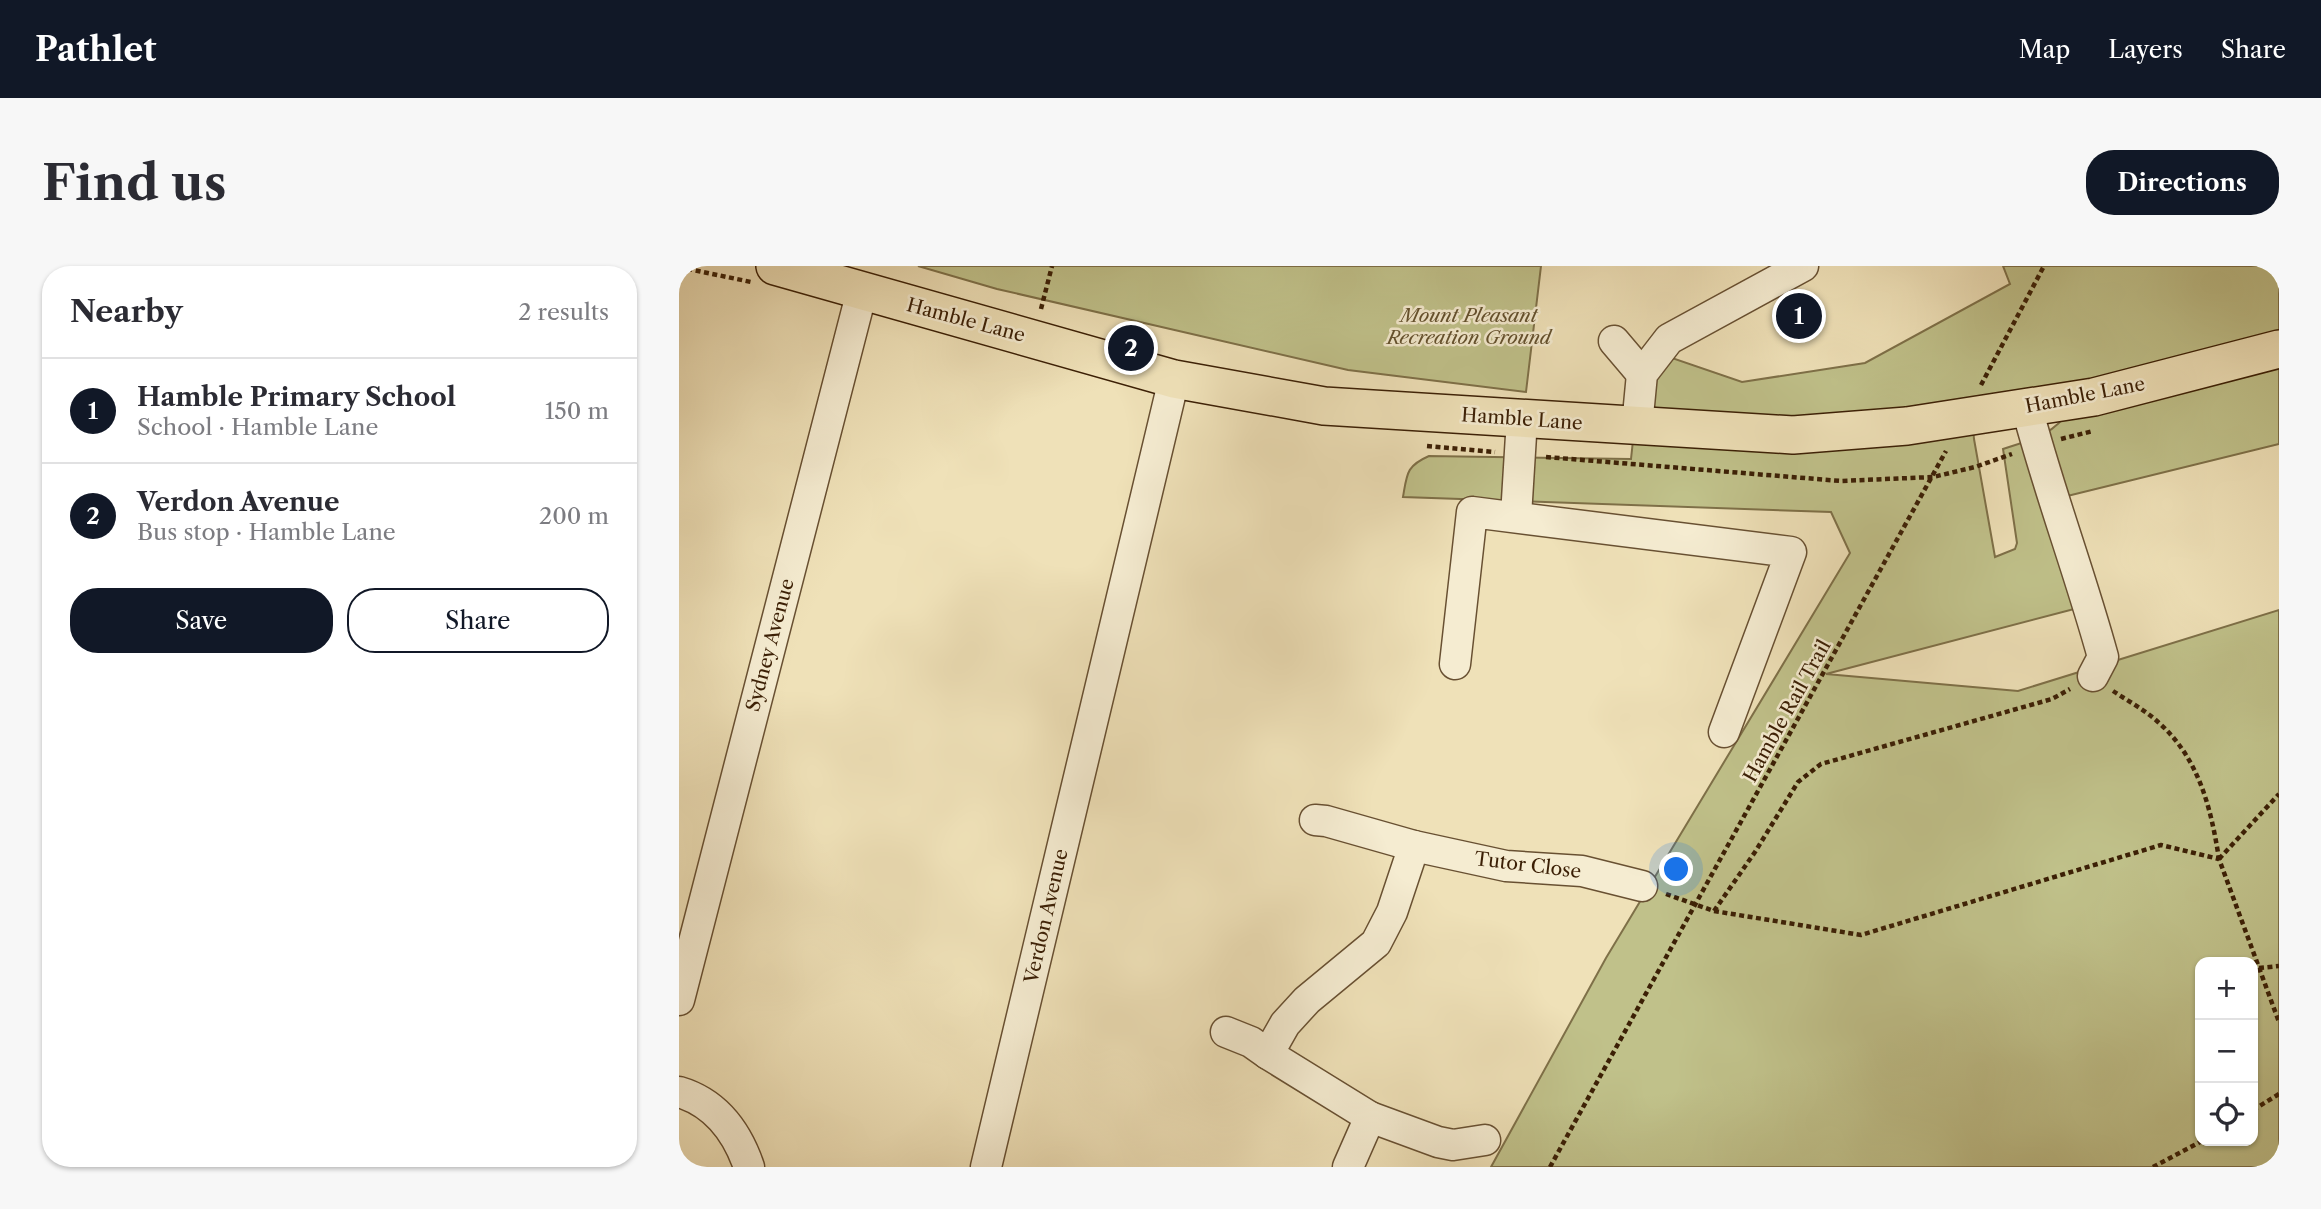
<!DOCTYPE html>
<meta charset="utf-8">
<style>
:root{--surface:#fff;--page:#f7f7f7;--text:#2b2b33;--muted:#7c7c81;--line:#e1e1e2;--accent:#111827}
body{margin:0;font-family:"Libre Caslon Text",serif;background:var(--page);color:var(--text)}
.controls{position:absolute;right:21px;bottom:21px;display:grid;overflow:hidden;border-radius:14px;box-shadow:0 2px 5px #0004}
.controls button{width:63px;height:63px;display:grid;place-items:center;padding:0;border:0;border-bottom:2px solid var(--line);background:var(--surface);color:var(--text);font:35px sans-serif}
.you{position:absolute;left:998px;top:604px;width:24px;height:24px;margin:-18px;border:5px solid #fff;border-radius:50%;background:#1a73e8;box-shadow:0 0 0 10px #1a73e833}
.badge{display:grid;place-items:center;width:46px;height:46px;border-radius:50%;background:var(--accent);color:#fff;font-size:23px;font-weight:700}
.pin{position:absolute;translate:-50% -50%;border:4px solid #fff;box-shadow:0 2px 7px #0006}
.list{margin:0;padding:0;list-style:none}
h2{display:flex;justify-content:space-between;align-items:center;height:91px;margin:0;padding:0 28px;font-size:30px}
h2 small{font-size:23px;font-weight:400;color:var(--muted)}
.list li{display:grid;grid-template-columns:46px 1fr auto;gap:21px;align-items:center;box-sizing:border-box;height:105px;padding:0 28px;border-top:2px solid var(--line)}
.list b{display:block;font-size:26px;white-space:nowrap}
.list p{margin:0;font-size:23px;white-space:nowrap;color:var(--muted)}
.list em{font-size:23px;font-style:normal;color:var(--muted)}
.actions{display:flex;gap:14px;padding:21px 28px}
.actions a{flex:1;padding:16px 0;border:2px solid var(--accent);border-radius:28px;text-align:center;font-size:24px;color:var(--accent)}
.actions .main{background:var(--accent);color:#fff}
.icon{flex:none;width:38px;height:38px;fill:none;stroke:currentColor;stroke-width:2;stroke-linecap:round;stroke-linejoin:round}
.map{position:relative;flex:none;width:1600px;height:901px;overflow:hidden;border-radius:28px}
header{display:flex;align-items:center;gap:42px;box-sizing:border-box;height:98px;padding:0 35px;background:var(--accent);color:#fff}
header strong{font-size:33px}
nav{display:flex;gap:38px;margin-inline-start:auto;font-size:24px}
.intro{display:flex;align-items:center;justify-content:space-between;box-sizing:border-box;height:168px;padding:0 42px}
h1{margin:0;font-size:49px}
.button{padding:18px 32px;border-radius:28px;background:var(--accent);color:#fff;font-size:24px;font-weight:700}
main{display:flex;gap:42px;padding:0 42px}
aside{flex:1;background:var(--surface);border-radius:28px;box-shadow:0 2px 5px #0004}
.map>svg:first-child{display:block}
</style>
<header>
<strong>Pathlet</strong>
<nav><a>Map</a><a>Layers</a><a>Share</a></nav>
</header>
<div class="intro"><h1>Find us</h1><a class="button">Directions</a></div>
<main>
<aside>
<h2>Nearby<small>2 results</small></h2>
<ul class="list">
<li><span class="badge">1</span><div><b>Hamble Primary School</b><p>School · Hamble Lane</p></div><em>150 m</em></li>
<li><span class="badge">2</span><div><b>Verdon Avenue</b><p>Bus stop · Hamble Lane</p></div><em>200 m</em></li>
</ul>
<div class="actions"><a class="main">Save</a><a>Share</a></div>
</aside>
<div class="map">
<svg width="1600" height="901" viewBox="0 0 1600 901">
<rect width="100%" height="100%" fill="#efe1b8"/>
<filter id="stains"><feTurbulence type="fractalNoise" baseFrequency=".00286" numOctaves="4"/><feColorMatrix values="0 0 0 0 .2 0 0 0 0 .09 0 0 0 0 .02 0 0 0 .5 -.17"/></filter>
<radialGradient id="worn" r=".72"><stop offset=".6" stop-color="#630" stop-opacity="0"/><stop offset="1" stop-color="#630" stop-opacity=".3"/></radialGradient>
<g fill="#c0c18a" stroke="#7e7048" stroke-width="2" fill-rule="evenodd">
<path d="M239,0h623l-15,126 -178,-22 -351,-81z"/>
<path d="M1324,0h276v178l-224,55 23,109 -252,66 192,17 261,-81v557h-788l115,-209 244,-405 -19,-41 -428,-15c4,-23 3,-31 26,-41l202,3 12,-111 99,34 123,-19 145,-79zM1389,145c-13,24 -41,30 -65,38l14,94 -2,6 -20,8 -21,-118 -2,-22zM1521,696h53v179h-53z"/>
</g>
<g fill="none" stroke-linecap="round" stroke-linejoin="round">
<defs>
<g id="minor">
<path d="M935,75l28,33"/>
<path d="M1348,142c22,84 53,165 76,249l-10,19"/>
<path d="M958,160l5,-52 27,-35 134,-73"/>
<path d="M837,250l6,-97"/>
<path d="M776,398l17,-152 319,40 -67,180"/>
<path d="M636,554l11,1 88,25"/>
<path d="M0,734l183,-709"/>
<path d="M547,766l25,10 17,12"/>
<path d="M0,826c37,11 58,40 70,75"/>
<path d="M691,851l68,25 15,3 32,-5"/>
<path d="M307,901l188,-788"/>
<path d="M669,901l22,-50 -102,-63 17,-30 22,-24 69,-57 16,-31 22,-66 92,20 76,5 60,15"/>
</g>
<path id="major" d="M96,0l399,113 150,27 469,29 114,-9 187,-29 185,-48"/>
</defs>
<use href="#minor" stroke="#685032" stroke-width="33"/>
<use href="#major" stroke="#3b1f05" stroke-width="40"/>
<g stroke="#3b1f05" stroke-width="4.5" stroke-dasharray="5 3.5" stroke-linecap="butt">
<path d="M0,1l72,15"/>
<path d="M362,43l11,-43"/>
<path d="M1302,119l63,-119"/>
<path d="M1382,173l32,-8"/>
<path d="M748,180l68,6"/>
<path d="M867,191l295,24 92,-4 42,-10 37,-13"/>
<path d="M1434,425c15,10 32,19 45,31 41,36 53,86 61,137"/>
<path d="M1540,593l60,-65"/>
<path d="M987,628l48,17 41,-59 43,-70 23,-18 231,-65 18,-10"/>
<path d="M1035,645l147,24 300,-90 58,14 60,163"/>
<path d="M1580,702l20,-2"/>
<path d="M1574,844l26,-16"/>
<path d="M871,901l396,-716"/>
<path d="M1474,901l49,-26"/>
</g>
<use href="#minor" stroke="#f5ecd1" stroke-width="30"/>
<use href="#major" stroke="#efe1b8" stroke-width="37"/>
</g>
<g text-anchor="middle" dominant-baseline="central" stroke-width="5" stroke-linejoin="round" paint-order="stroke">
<g font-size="19" font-style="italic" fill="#63502d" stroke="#f5ecd1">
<text x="790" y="49">Mount Pleasant<tspan x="790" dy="22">Recreation Ground</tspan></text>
</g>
<g font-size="19" fill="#3b1f05" stroke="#f5ecd1">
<text transform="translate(287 54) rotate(15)">Hamble Lane</text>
<text transform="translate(1406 129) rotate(-11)">Hamble Lane</text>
<text transform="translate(843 153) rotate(4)">Hamble Lane</text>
<text transform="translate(91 379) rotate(-75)">Sydney Avenue</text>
<text transform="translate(1108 445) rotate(-61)">Hamble Rail Trail</text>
<text transform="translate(849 599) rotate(7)">Tutor Close</text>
<text transform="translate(367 650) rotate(-77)">Verdon Avenue</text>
</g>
</g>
<rect width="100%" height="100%" filter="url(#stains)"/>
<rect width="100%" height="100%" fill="url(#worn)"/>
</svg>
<div class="controls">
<button>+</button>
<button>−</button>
<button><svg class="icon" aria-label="locate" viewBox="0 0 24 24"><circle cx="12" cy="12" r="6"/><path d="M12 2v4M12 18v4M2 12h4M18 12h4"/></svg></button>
</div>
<div class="you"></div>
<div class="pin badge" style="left:1120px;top:50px">1</div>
<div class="pin badge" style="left:452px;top:82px">2</div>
</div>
</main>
